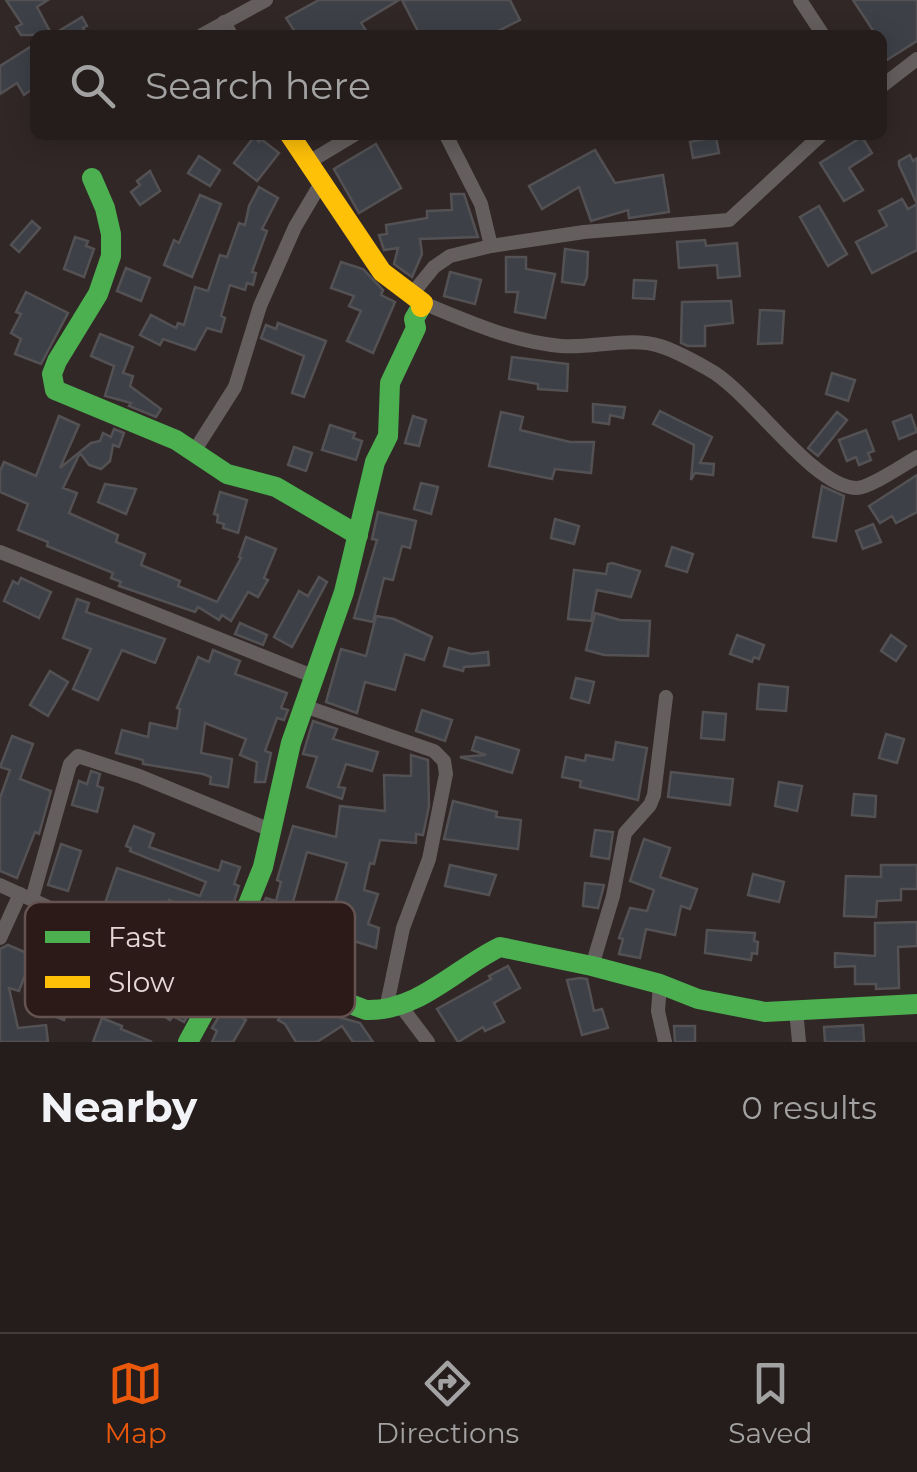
<!DOCTYPE html>
<style>
:root{--surface:#251d1c;--page:#2d2625;--text:#f1f3f6;--muted:#a3a2a3;--line:#423b3b;--accent:#ea580c}
body{margin:0;font-family:Montserrat,sans-serif;background:var(--page);color:var(--text)}
.list{margin:0;padding:0;list-style:none}
h2{display:flex;justify-content:space-between;align-items:center;height:130px;margin:0;padding:0 40px;font-size:42px}
h2 small{font-size:32px;font-weight:400;color:var(--muted)}
.icon{flex:none;width:55px;height:55px;fill:none;stroke:currentColor;stroke-width:2;stroke-linecap:round;stroke-linejoin:round}
.map{position:relative;flex:none;width:917px;height:1042px;overflow:hidden}
.search{position:absolute;background:var(--surface);box-shadow:0 5px 25px #0003;left:30px;right:30px;top:30px;height:110px;display:flex;align-items:center;gap:25px;box-sizing:border-box;padding:0 35px;border-radius:15px;color:var(--muted);font-size:38px}
.sheet{height:290px;background:var(--surface)}
nav{display:flex;justify-content:space-around;align-items:center;box-sizing:border-box;height:140px;border-top:2px solid var(--line);background:var(--surface);font-size:28px;color:var(--muted)}
nav a{display:grid;justify-items:center;gap:5px}
nav .on{color:var(--accent)}
.map>svg:first-child{display:block}
</style>
<div class="map">
<svg width="917" height="1042" viewBox="0 0 917 1042">
<rect width="100%" height="100%" fill="#312726"/>
<g fill="#3d4147" stroke="#535153" stroke-width="2.5" fill-rule="evenodd">
<path d="M6,0h42l-11,7 15,28 30,-18 5,9 -4,2 4,7h-66l-5,-8 6,-3z"/>
<path d="M319,0h80l-38,23 8,12h-72l-11,-17z"/>
<path d="M402,0h108l10,20 -30,15h-70z"/>
<path d="M853,0h64v41l-35,22v-28h-6z"/>
<path d="M35,44v43l-11,8 -7,-12 -17,11v-28z"/>
<path d="M254,137l5,5 2,-3 18,14 -22,28 -23,-18z"/>
<path d="M716,137l3,16 -26,5 -3,-16z"/>
<path d="M862,137l10,16 -23,15 14,22 -19,11 -24,-38z"/>
<path d="M376,144l25,44 -42,25 -25,-44z"/>
<path d="M595,150l20,33 48,-8 6,37 -40,6 -1,-8 -37,11 -12,-34 -37,22 -13,-23z"/>
<path d="M910,155l3,6 4,-3v46l-18,-39v-4z"/>
<path d="M199,156l21,14 -10,16 -22,-13z"/>
<path d="M150,171l10,20 -20,14 -9,-13 9,-7 -3,-4z"/>
<path d="M259,187l19,11 -16,31 5,2 -15,41 4,1 -3,12 -6,-2 -2,7 -15,-5 -9,31 4,2 -4,14 -14,-4 -12,22 -32,-11 -3,6 -20,-10 11,-20 25,13 2,-5 6,2 11,-38 13,4 12,-36 7,2 12,-34 6,2 4,-19z"/>
<path d="M451,194h13l14,43 -58,2 2,15 -10,23 -18,-13 4,-16 -14,2 -5,-15 8,-1 -1,-9 41,-7v-7l25,-1z"/>
<path d="M200,195l21,9 -29,73 -28,-12 10,-25 5,3z"/>
<path d="M902,199l6,10 9,-5v46l-45,23 -16,-31 31,-16 -8,-15z"/>
<path d="M819,206l28,48 -19,12 -28,-49z"/>
<path d="M32,221l8,7 -21,24 -8,-7z"/>
<path d="M75,237l13,4 -2,5 8,3 -10,28 -20,-8z"/>
<path d="M705,240l1,6 31,-3 3,33 -22,2 -1,-13 -38,3 -2,-26z"/>
<path d="M565,249l23,3 -1,25 -3,8 -22,-3z"/>
<path d="M506,257h20v12l29,5 -10,44 -30,-6 3,-20h-12z"/>
<path d="M341,262l22,7 20,21 -2,5 14,7 -22,51 -26,-12 14,-30 -12,-5 5,-10 -23,-8z"/>
<path d="M126,268l24,10 -9,23 -24,-10z"/>
<path d="M450,272l31,8 -6,24 -31,-8z"/>
<path d="M634,280l22,1 -2,18 -21,-1z"/>
<path d="M26,292l42,21 -27,51 -26,-10 6,-15 -10,-6 10,-19 -5,-2z"/>
<path d="M731,301l2,22 -28,3v20h-17l-7,-3 1,-41z"/>
<path d="M760,310l24,1 -2,32 -24,1z"/>
<path d="M278,323l48,18 -22,56 -12,-4 12,-37 -43,-18 5,-13 10,4z"/>
<path d="M100,334l33,13 -10,26 10,3 -3,10 31,23 -5,8 -27,-11 2,-3 -26,-7 9,-30 -23,-10z"/>
<path d="M512,357l56,7 -1,27 -29,-2v-5l-29,-5z"/>
<path d="M832,373l23,7 -7,21 -22,-7z"/>
<path d="M593,404l32,3 -2,11 -13,-3 -1,9 -16,-2z"/>
<path d="M660,411l52,26 -12,26 14,1 -1,11 -18,-2 -4,7 3,-35 -41,-21z"/>
<path d="M501,412l22,5 -3,13 50,12h24l-3,31 -36,-4 -3,10 -63,-13z"/>
<path d="M837,412l10,8 -29,36 -10,-8z"/>
<path d="M911,415l6,17 -18,7 -6,-17z"/>
<path d="M59,416l20,9 -19,43 31,-25 9,-2 3,-8 8,4 3,-8 10,4 -5,14 -6,-2 -3,16 -9,8 -12,-4 -9,-12 -17,35 14,5 -8,20 49,22 -2,7 29,12 -4,11 39,16 -2,5 39,16 24,-44 -2,-1 7,-20 30,12 -12,29 4,2 -10,17 -10,-5 -17,29 -9,-6 -3,5 -21,-13 -3,5 -76,-26 2,-4 -10,-4 2,-5 -66,-27 1,-4 -30,-12 10,-26 -28,-12v-21l4,-9 32,14z"/>
<path d="M413,416l13,4 -7,26 -14,-3z"/>
<path d="M330,425l25,8 -2,5 9,3 -6,19 -34,-10z"/>
<path d="M866,430l8,21 -6,2 3,7 -12,5 -3,-8 -9,4 -8,-21z"/>
<path d="M294,447l18,6 -6,18 -18,-6z"/>
<path d="M917,475v37l-21,11 -4,-7 -12,7 -11,-17z"/>
<path d="M421,483l17,4 -7,27 -17,-5z"/>
<path d="M105,484l31,5 -10,25 -28,-12z"/>
<path d="M822,486l22,10 -8,45 -23,-4z"/>
<path d="M220,492l27,8 -9,33 -15,-5 1,-4 -7,-2 1,-7 -4,-1z"/>
<path d="M378,512l38,9 -6,27 -8,-2 -9,34 -9,-2 -11,44 -19,-4 23,-78 -5,-1z"/>
<path d="M555,519l24,7 -5,18 -23,-6z"/>
<path d="M873,524l8,18 -18,7 -7,-18z"/>
<path d="M672,547l21,7 -6,18 -21,-6z"/>
<path d="M612,563l28,8 -9,26 -34,-7 -6,31 -23,-2 6,-49 32,4 2,-10z"/>
<path d="M319,577l8,5 -35,65 -18,-10 25,-46 9,5z"/>
<path d="M21,578l30,14 -12,26 -35,-17 9,-20 5,3z"/>
<path d="M77,599l12,4 -3,9 79,27 -10,24 -33,-13 -24,50 -25,-11 18,-40 -28,-11z"/>
<path d="M595,613l25,7 30,1 -2,35 -44,-1 -18,-5z"/>
<path d="M376,616l18,3 38,18 -8,23 -19,-6 -10,36 -30,-8 -8,31 -31,-11 15,-53 25,7z"/>
<path d="M240,623l27,12 -4,10 -28,-11z"/>
<path d="M737,635l27,10 -5,14 -5,-2 -2,5 -22,-8z"/>
<path d="M891,635l15,11 -10,15 -15,-10z"/>
<path d="M449,648l22,6 17,-2 1,13 -25,2 -1,4 -19,-5z"/>
<path d="M213,650l27,11 -5,13 52,19 -6,15 7,2 -4,10 -7,-2 -12,33 6,2 -6,29h-10l2,-20 -17,-7 6,-16 -41,-16 -4,30 31,6 -4,28 -18,-3 1,-7 -8,-3 -60,-10v-4l-27,-7 6,-23 26,7 2,-14 27,6 3,-20 -3,-1 21,-51 11,5z"/>
<path d="M50,671l18,11 -20,34 -18,-11z"/>
<path d="M576,678l18,4 -5,21 -18,-5z"/>
<path d="M759,684l29,3 -2,24 -29,-2z"/>
<path d="M422,710l30,10 -7,21 -29,-10z"/>
<path d="M703,712l23,2 -2,26 -23,-2z"/>
<path d="M313,721l24,8 -4,10 45,13 -6,19 -26,-7 -8,23 7,1 -3,11 -35,-12 10,-30 -14,-3z"/>
<path d="M886,734l18,5 -7,24 -18,-5z"/>
<path d="M12,736l21,8 -13,35 31,12 -12,43 -4,-2 -18,46 -17,-7v-73l10,-28 -10,-3z"/>
<path d="M476,737l43,13 -7,23 -52,-16 26,-2 -14,-5z"/>
<path d="M616,742l31,6 -9,52 -58,-13 1,-6 -19,-4 4,-20 19,4 1,-6 27,5z"/>
<path d="M411,755l17,5 1,46 -6,29 -7,-1v9l-36,-3 -6,24 -4,-1 -6,27 14,4 -10,30 11,4 -3,20 -50,-16 -1,3 -33,-9 -9,28 -26,-10 7,-21 -7,-2 1,-5 8,-18 10,3 5,-19 -4,-2 16,-54 43,11 4,-31 45,5 -1,-36 27,1zM307,852l40,11 -15,50 -39,-11z"/>
<path d="M91,771l9,3 -3,12 6,2 -6,24 -25,-7 7,-24 8,3z"/>
<path d="M671,772l62,7 -3,26 -62,-8z"/>
<path d="M779,782l23,4 -5,25 -22,-5z"/>
<path d="M854,794l22,2 -1,21 -23,-2z"/>
<path d="M453,801l44,11 -1,5 25,3 -3,29 -74,-10z"/>
<path d="M134,826l20,8 -5,13 70,24 3,-10 18,6 -6,17 5,2 -22,69 -25,-8 11,-32 -34,-15 -16,41 -10,-3 4,-12 -13,-5 3,-7 -32,-11 12,-35 83,28 6,-14 -76,-31 1,-3 -5,-2z"/>
<path d="M595,830l18,2 -4,27 -18,-3z"/>
<path d="M644,839l26,9 -10,29 37,12 -7,20 -9,-3 -6,29 -29,-6 -6,29 -21,-4 4,-15 -4,-1 11,-30 17,3 7,-21 -24,-9z"/>
<path d="M61,844l20,7 -13,40 -20,-6z"/>
<path d="M450,865l46,10 -7,20 -44,-9z"/>
<path d="M881,865h36v24h-16v11l-24,1 -1,16 -32,-1 2,-40 35,1z"/>
<path d="M753,874l31,8 -5,20 -31,-7z"/>
<path d="M585,883l19,2 -6,23 -15,-2z"/>
<path d="M917,922v24l-19,1 1,41 -23,1v-5h-21v-18l-20,1v-14l40,3v-33z"/>
<path d="M707,930l48,3 -1,8 4,1 -1,12 -5,-1 -1,7 -46,-7z"/>
<path d="M79,944l26,11 -4,8 14,5 -16,42 -26,-12 -9,22 -19,-8 10,-23 -30,-14 -6,16 -10,-3 9,40 28,-3 2,17h-48v-93l8,-4 33,14 4,-9 26,13z"/>
<path d="M508,966l12,22 -26,15 10,19 -19,9 -2,-4 -25,15 -21,-33 54,-30 -2,-3z"/>
<path d="M580,978l7,1 7,32 8,-2 6,19 -26,7 -15,-55z"/>
<path d="M168,983l27,20 -11,19 -11,-6 -3,4 -18,-12z"/>
<path d="M293,996l42,20 25,7 13,19h-20l-11,-16 -25,16h-21l-11,-18 -7,-4z"/>
<path d="M224,1008l22,12 -13,22h-21l5,-11 -5,-3z"/>
<path d="M102,1018l20,8 -1,3 31,13h-59z"/>
<path d="M863,1025l1,17h-39l-1,-15z"/>
<path d="M674,1026h21v16h-20z"/>
</g>
<g fill="none" stroke-linecap="round" stroke-linejoin="round">
<g stroke="#645f5e" stroke-width="14">
<path d="M800,0l23,35"/>
<path d="M224,22l7,13"/>
<path d="M202,35l64,-35"/>
<path d="M882,86l35,-27"/>
<path d="M446,135l35,69 10,42"/>
<path d="M309,162l45,-27"/>
<path d="M412,294l22,-27 16,-11 41,-10 93,-14 145,-12 92,-85"/>
<path d="M423,303c44,18 90,39 138,43 31,3 69,-10 99,0 16,5 34,15 48,23 42,22 103,117 148,119 14,0 47,-23 61,-31"/>
<path d="M195,450l40,-63 25,-81 35,-79 26,-44"/>
<path d="M0,552l315,125"/>
<path d="M304,706l130,45 10,10 2,13 -17,85 -26,69 -17,81"/>
<path d="M0,885l221,101"/>
<path d="M32,899l38,-135 8,-8 61,20 134,55"/>
<path d="M0,938l20,-44"/>
<path d="M592,966l21,-70 12,-63 25,-28 4,-10 12,-98"/>
<path d="M660,984l-2,27 7,31"/>
<path d="M400,1005l28,37"/>
<path d="M796,1010l3,32"/>
</g>
<g stroke="#4caf50" stroke-width="20">
<path d="M92,178l13,30 6,26v22l-13,38 -41,67 -5,13 3,16 121,50 51,34 49,13 82,48"/>
<path d="M233,959l133,51c52,2 90,-42 134,-63l92,19 68,18 38,15 67,13 152,-8"/>
<path d="M188,1042l45,-83 12,-47 18,-45 28,-124 53,-151 31,-130 13,-26 2,-53 26,-55 -2,-9 7,-12"/>
</g>
<path stroke="#ffc107" stroke-width="20" d="M290,135l92,137 41,31 -2,4"/>
</g>
<rect x="25" y="902" width="330" height="115" rx="15" fill="#2c1a18" stroke="#645351" stroke-width="2.5"/>
<rect x="45" y="931" width="45" height="12" fill="#4caf50"/>
<rect x="45" y="976" width="45" height="12" fill="#ffc107"/>
<g font-size="28" fill="#e5d8d7">
<text x="108" y="947">Fast</text>
<text x="108" y="992">Slow</text>
</g>
</svg>
<div class="search"><svg class="icon" aria-label="search" viewBox="0 0 24 24"><circle cx="10" cy="10" r="6"/><path d="M15 15l6 6"/></svg>Search here</div>
</div>
<section class="sheet">
<h2>Nearby<small>0 results</small></h2>
<ul class="list">
</ul>
</section>
<nav>
<a class="on"><svg class="icon" aria-label="map" viewBox="0 0 24 24"><path d="M3 6l6-2 6 2 6-2v14l-6 2-6-2-6 2zM9 4v14M15 6v14"/></svg>Map</a>
<a><svg class="icon" aria-label="directions" viewBox="0 0 24 24"><path d="M12 3l9 9-9 9-9-9zM9 14v-3h6M13 9l2 2-2 2"/></svg>Directions</a>
<a><svg class="icon" aria-label="saved" viewBox="0 0 24 24"><path d="M7 4h10v16l-5-4-5 4z"/></svg>Saved</a>
</nav>
